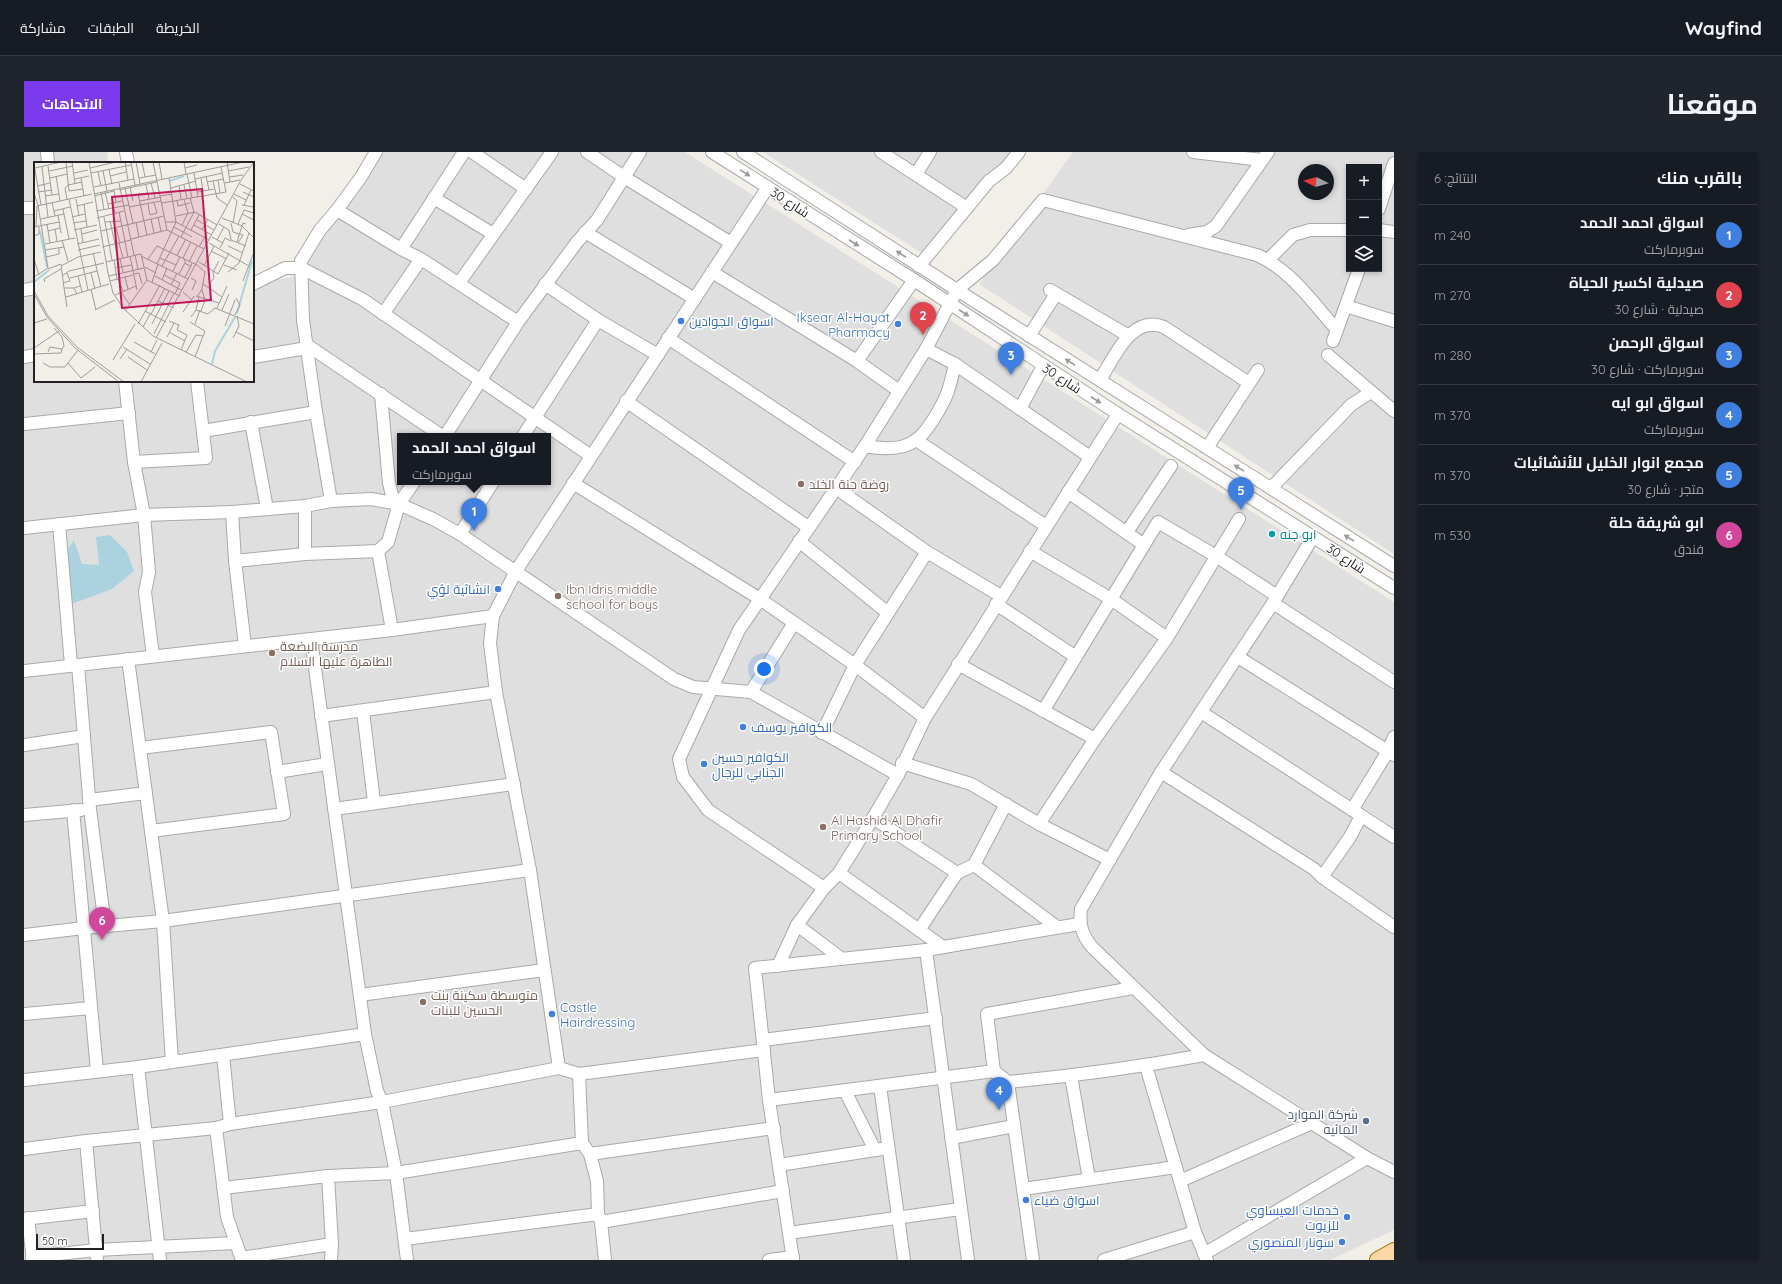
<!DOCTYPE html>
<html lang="ar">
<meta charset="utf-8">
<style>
:root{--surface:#171b24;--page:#20242c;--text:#f1f3f6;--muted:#9ea1a6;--line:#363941;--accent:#7c3aed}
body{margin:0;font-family:Quicksand,Cairo,sans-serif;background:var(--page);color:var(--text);direction:rtl}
.controls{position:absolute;right:12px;top:12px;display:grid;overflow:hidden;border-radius:0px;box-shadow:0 2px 6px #0003}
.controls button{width:36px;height:36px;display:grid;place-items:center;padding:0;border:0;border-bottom:1px solid var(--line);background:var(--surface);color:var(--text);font:20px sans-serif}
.compass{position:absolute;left:1274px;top:12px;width:36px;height:36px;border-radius:50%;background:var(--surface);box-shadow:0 2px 6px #0003;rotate:275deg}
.scale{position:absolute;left:12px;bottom:10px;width:68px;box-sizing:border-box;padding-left:4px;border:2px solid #222;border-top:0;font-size:11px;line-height:14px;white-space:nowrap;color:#222;-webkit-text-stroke:3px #fff;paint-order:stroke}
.you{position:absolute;left:740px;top:517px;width:14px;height:14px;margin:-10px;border:3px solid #fff;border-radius:50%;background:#1a73e8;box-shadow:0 0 0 6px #1a73e833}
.badge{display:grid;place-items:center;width:26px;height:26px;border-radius:50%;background:var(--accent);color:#fff;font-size:13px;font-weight:700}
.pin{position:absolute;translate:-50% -33px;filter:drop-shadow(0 1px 2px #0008)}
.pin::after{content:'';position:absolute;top:21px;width:14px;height:12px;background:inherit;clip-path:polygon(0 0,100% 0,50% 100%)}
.popup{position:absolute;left:373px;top:281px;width:154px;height:52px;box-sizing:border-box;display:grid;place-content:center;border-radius:0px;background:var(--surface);filter:drop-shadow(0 1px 3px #0005);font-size:13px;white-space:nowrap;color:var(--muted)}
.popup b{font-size:15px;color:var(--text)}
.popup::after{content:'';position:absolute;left:50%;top:100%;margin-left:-8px;border:8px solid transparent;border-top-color:var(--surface)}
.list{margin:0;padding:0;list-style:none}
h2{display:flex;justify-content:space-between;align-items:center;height:52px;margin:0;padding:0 16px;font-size:17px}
h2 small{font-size:13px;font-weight:400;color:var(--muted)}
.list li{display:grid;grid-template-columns:26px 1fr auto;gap:12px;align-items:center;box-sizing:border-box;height:60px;padding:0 16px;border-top:1px solid var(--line)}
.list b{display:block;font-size:15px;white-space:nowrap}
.list p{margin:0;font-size:13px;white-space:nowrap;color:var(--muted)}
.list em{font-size:13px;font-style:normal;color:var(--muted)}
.icon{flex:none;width:22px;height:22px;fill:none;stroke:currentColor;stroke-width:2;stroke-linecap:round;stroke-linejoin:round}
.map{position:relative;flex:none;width:1370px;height:1108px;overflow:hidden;direction:ltr;border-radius:0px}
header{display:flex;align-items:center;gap:24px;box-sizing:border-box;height:56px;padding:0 20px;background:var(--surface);border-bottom:1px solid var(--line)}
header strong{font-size:19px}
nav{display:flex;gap:22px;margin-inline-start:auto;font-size:14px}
.intro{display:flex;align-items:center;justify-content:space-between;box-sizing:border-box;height:96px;padding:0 24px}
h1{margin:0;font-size:28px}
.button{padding:10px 18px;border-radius:0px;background:var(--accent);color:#fff;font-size:14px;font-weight:700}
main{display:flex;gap:24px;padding:0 24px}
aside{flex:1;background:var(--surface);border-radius:0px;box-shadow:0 2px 6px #0003}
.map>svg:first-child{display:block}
</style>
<header>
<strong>Wayfind</strong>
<nav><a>الخريطة</a><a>الطبقات</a><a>مشاركة</a></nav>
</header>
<div class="intro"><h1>موقعنا</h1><a class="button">الاتجاهات</a></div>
<main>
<aside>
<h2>بالقرب منك<small>النتائج: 6</small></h2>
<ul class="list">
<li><span class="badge" style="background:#3f7fe0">1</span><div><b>اسواق احمد الحمد</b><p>سوبرماركت</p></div><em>240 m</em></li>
<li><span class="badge" style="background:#e0444e">2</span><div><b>صيدلية اكسير الحياة</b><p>صيدلية · شارع 30</p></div><em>270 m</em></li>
<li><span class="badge" style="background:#3f7fe0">3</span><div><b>اسواق الرحمن</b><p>سوبرماركت · شارع 30</p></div><em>280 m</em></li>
<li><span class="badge" style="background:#3f7fe0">4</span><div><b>اسواق ابو ايه</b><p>سوبرماركت</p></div><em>370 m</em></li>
<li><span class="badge" style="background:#3f7fe0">5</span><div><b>مجمع انوار الخليل للأنشائيات</b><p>متجر · شارع 30</p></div><em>370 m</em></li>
<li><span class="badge" style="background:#d1479c">6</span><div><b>ابو شريفة حلة</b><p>فندق</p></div><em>530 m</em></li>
</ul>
</aside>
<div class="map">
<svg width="1370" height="1108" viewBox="0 0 1370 1108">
<rect width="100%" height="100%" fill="#f2efe9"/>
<g fill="#e0dfdf" fill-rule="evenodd">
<path d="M0,0h83l1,11h-73v218h218v-98l39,-6 78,-125h315l709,450v628l-64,30h-1306zM376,284h148v46h-148z"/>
<path d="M739,0h251l-86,105z"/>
<path d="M1049,0h321v402l-415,-270zM1325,15h30v102h-30zM1280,18h24v24h-24z"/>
</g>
<path fill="#aad3df" d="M86,383l17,17 7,19 -22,18 -43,16 -8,-46 13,-19 8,24 17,1 -3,-28z"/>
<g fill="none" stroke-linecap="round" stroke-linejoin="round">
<defs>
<g id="minor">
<path d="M23,0l1,11"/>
<path d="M102,0l2,11"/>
<path d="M448,0l54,37"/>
<path d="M563,0l37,25 107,66"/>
<path d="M688,0l202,128 204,134 276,174"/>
<path d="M719,0l214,138 437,276"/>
<path d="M857,0l86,56"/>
<path d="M1169,0l69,8"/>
<path d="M892,22l14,-22"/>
<path d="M410,46l59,36"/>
<path d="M0,56h11"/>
<path d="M1355,57l15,-46"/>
<path d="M313,58l64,39 20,10 97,63"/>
<path d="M1355,78l15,2"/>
<path d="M561,80l110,67"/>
<path d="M1164,83l19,-3 9,-6 52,-74"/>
<path d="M377,97l63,-97"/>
<path d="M1244,108l25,-25 17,-5h39"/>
<path d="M895,114l70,-85 17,-13 13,-16"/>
<path d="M688,120l145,89 42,30"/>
<path d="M435,131l93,-131"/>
<path d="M229,132l32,-16h16l61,31 229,157"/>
<path d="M521,132l53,36 60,35"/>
<path d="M0,138l11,-2"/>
<path d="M1026,138l79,46"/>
<path d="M1322,154l48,15"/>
<path d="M359,162l38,-55"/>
<path d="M1005,184l27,-42"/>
<path d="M644,186l187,124"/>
<path d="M1309,189l26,-72"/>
<path d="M283,193l135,91"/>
<path d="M1304,203l66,56"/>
<path d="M0,205l11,-2"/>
<path d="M229,205l54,-9"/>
<path d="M833,209l57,-81"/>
<path d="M931,212l135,93"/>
<path d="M1076,228c14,-22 31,-66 64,-53l85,56"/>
<path d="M101,229l9,81 10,53 5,57 -4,20 8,64"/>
<path d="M357,242l8,89 5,20"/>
<path d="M602,249l182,126"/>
<path d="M996,257l23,-43"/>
<path d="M227,270l16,87"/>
<path d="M0,272l105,-11"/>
<path d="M179,279l113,-19"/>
<path d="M421,284l73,-114 59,-80 20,-22 43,-68"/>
<path d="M499,284l75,-116"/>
<path d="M892,288l130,86"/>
<path d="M841,294c16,3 38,4 51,-6 11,-7 28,-37 32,-49 3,-9 5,-18 7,-27l-29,-15"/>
<path d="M1183,296l51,-78"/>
<path d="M110,310l72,-4 -9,-77"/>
<path d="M549,331l187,116 95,66 70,53"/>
<path d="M812,336l91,64 74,44"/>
<path d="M1247,336l80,-83 20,-13"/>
<path d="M1044,340l76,53"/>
<path d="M307,349l-15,-89 -13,-92 -2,-59 19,-31 17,-20 24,-33 15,-25"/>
<path d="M208,360l3,49 10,85"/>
<path d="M35,372l12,141"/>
<path d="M0,376l120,-13 88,-3 73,-6 26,-5 40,-2 28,5 34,15 27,15 214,145 19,8 58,5 147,83"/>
<path d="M1103,380l44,-66"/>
<path d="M436,382l33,-52"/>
<path d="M1289,385l-40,66 -112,169 -80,137c-2,16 1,26 11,38l112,108 163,103 27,14"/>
<path d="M775,389l89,72"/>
<path d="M354,399l14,79"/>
<path d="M1006,399l81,48 56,39"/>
<path d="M281,402v-48"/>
<path d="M211,409l70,-7 73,-3 10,-9 11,-38 15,-22"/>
<path d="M1249,451l121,79"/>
<path d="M972,452l80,53"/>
<path d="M287,487l54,395 12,57 5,11 14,71 11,87"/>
<path d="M1214,505l156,98"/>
<path d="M104,507l35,262 9,141"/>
<path d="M934,512l137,75"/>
<path d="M54,513l12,144 15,117"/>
<path d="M0,519l368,-41 101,-14"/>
<path d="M727,540l43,-69"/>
<path d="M339,559l11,91"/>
<path d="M1019,559l115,-189 58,34 61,40"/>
<path d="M1177,560l193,125"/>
<path d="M297,564l175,-24"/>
<path d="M798,581l33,-68 72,-113"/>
<path d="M0,593l60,-9"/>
<path d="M116,596l131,-16 13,82 -133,17"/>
<path d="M878,611l69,21 68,40 71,36"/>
<path d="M253,620l50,-8"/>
<path d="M1137,620l153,97 8,8 72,50"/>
<path d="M65,648l57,-7"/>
<path d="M310,657l180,-25"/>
<path d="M49,658l24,261"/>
<path d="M1328,658l36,-59 6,-14"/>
<path d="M0,663l57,-5"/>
<path d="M849,666l84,55"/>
<path d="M1015,672l56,-85 72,-101 72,-119"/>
<path d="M950,713l83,62"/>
<path d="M815,721l104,74"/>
<path d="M1298,725l28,-40 11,-21"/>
<path d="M800,736l-116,-78 -25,-33 -4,-18 60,-129 126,-184 61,-97 31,-59 36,-30 50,-60 214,55c34,15 56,48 80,75"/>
<path d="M773,773l45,34"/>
<path d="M895,778l38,-57 17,-8 32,-61"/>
<path d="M0,783l60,-7 79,-7 367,-51"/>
<path d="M902,798l42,310"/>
<path d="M754,814l19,-41 27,-37 15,-15 34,-55 25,-43 27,-57 193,-304"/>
<path d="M336,843l184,-25"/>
<path d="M0,862l67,-6"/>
<path d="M739,888l173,-22"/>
<path d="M199,903l7,69"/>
<path d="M1122,914l49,166 12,28"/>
<path d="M114,915l22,193"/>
<path d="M535,916l-29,-198 -34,-178 -6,-49 3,-27 23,-45 252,-384"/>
<path d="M970,919l-7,-57 146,-26"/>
<path d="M555,922l3,69 8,11 7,27 1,33 3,8 4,38"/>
<path d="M1047,924l18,103"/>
<path d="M0,928l114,-13 227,-33"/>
<path d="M984,930l25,178"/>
<path d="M856,934l24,174"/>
<path d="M821,939l30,59"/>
<path d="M745,948l225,-29 14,11c66,-6 131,-15 196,-27"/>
<path d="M192,976l11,89 15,43"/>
<path d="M927,986l63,-12"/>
<path d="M62,989l11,119"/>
<path d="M0,997l62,-8 130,-13 14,-4 152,-22 177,-34 20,6 185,-24"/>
<path d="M566,1002l184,-26"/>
<path d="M755,1013l109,-17"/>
<path d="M304,1024l4,68 -1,16"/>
<path d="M1156,1029l132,-58"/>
<path d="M199,1036l105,-12 68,-3 186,-30"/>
<path d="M999,1037l153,-22"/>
<path d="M4,1066l5,42"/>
<path d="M0,1067l69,-8"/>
<path d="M577,1070l182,-31"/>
<path d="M765,1081l171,-24"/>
<path d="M381,1087l193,-25"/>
<path d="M1180,1102l163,-96"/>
<path d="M8,1105l64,-7 140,-7"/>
<path d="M217,1106l91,-14"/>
<path d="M745,1108l24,-3"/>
<path d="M769,1108l-24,-160 -14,-132 171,-18 153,-26"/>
<path d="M1080,1108l91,-28"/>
</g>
<path id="major" d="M1354,1108l16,-9"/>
</defs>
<use href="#minor" stroke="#a9a9a9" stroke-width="14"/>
<use href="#major" stroke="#a06b00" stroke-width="18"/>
<use href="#minor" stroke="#fff" stroke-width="12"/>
<use href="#major" stroke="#fcd6a4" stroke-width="16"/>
</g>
<defs><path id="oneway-solid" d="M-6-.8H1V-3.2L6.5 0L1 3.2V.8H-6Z"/></defs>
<g fill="#9c9c9c">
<use href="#oneway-solid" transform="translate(721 21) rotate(32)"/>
<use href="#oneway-solid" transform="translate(830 91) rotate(33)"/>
<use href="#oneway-solid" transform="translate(877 102) rotate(-147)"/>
<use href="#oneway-solid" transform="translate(940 161) rotate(33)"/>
<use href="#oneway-solid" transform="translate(1046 210) rotate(-148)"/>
<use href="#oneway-solid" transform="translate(1072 248) rotate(33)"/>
<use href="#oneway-solid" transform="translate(1215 316) rotate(-148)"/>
<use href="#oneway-solid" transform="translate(1325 386) rotate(-148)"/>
</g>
<g fill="#3f7fe0" stroke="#fff" stroke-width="1.5">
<circle cx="657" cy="169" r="4"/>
<circle cx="874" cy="172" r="4"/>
<circle cx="474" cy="437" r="4"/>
<circle cx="719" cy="575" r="4"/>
<circle cx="680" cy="612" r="4"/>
<circle cx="528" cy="862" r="4"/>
<circle cx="1002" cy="1048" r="4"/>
<circle cx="1323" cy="1065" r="4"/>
<circle cx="1318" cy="1090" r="4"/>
</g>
<g fill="#8d6e63" stroke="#fff" stroke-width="1.5">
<circle cx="777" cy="332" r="4"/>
<circle cx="534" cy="444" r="4"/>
<circle cx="248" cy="501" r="4"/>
<circle cx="799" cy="675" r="4"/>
<circle cx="399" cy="850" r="4"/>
</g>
<circle fill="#0f9aa8" stroke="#fff" stroke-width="1.5" cx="1248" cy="382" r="4"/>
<circle fill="#5c6f8a" stroke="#fff" stroke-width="1.5" cx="1342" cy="969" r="4"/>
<g text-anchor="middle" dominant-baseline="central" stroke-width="3" stroke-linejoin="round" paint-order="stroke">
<g font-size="13" fill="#222" stroke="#fff">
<text transform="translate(766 50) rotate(33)">شارع 30</text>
<text transform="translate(1038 226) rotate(33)">شارع 30</text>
<text transform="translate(1322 406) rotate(33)">شارع 30</text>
</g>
<g font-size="13" fill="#366cbe" stroke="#fff" text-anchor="start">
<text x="866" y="165" text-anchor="end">Iksear Al-Hayat<tspan x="866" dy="15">Pharmacy</tspan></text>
<text x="665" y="169">اسواق الجوادين</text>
<text x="466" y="437" text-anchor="end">انشائية لؤي</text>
<text x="727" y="575">الكوافير يوسف</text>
<text x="688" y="605">الكوافير حسين<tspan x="688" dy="15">الجنابي للرجال</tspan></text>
<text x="536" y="855">Castle<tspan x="536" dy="15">Hairdressing</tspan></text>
<text x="1010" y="1048">اسواق ضياء</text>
<text x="1315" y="1058" text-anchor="end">خدمات العيساوي<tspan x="1315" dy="15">للزيوت</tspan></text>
<text x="1310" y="1090" text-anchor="end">سونار المنصوري</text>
</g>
<g font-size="13" fill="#785e54" stroke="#fff" text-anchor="start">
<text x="785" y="332">روضة جنة الخلد</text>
<text x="542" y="437">Ibn Idris middle<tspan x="542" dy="15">school for boys</tspan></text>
<text x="256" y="494">مدرسة البضعة<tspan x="256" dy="15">الطاهرة عليها السلام</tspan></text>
<text x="807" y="668">Al Hashid Al Dhafir<tspan x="807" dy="15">Primary School</tspan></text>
<text x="407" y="843">متوسطة سكينة بنت<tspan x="407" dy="15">الحسين للبنات</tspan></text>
</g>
<g font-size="13" fill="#0d838f" stroke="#fff" text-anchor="start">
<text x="1256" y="382">ابو جنه</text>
</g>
<g font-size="13" fill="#4e5e75" stroke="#fff" text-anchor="end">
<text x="1334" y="962">شركة الموارد<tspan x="1334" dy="15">المائيه</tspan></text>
</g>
</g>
<g transform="translate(10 10)">
<rect width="220" height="220" fill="#f2efe9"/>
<path fill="none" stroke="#aad3df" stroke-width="2" d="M136,19l14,-5M6,69l7,36M0,120l15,-12M203,151l15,-52M178,202l3,-13 20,-34"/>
<path fill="none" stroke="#9f9d99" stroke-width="1" d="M32,0l3,29M38,0l3,21M55,0l19,111 5,20 10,15 30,28 94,46M91,0l3,18M97,0l4,23M102,0l4,22M108,0l3,15M119,0l14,68M125,0l3,17M150,0l2,12M193,0l3,20M0,2l7,41M14,4l4,29M8,5l2,17M1,6l26,-6M56,6l26,-6M151,6l12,-3M75,8l3,14M15,9l24,-5M69,9l4,20M194,9l21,-4M64,10l3,14M40,11l14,-3M57,11l40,-8M160,11l4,24M153,12l5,24M22,14l4,25M76,14l16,-4M172,14l3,14M195,15l14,-2M16,16l17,-4M47,16l3,18M105,16l17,-3M167,16l2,13M41,17l14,-3M161,17l28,-6M184,18l2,13M179,19l4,17 10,7M173,20l17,-3M85,21l15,72M117,21l4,15M191,21l15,-3M10,22l4,33M206,22l14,7M112,23l3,14M150,23l3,13M3,24l13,-3M145,24l2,13M60,25l40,-8M96,25l3,14M91,26l8,35M137,26l25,-7M80,28l2,12M85,28l38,-8M35,29l14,-2M4,30l14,-2M67,30l3,18M71,30l4,17M164,30l16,-3M209,30l11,5M0,31l4,12 10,63 -14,9M60,32l149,-32M200,32l12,6M11,34l14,-2M60,34l20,-5M126,34l12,-2M78,36l3,16M33,37l-2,-11 3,-3 14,-3M35,37l19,91M42,37l3,17M150,37l4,14M143,38l1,6 12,-3M106,39l21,-4M18,40l3,14M128,41l64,-11 -5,-25M50,42l3,23M74,42l14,-3M114,42l2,11 7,-2 -3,-10M208,43l12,2M210,43l7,-15M43,44l16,-4M95,45l32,-6M29,47l6,30M20,49l16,-4M62,49l33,-6M85,50l6,29M208,52l12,6M24,53l3,18M142,54l19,-4 22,13M38,55l13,-3M70,55l8,43M124,55l3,14M63,56l27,-7M188,56l20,8 12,12M7,57l23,-5M117,57l3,14M163,58l17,10M76,59l5,23M71,60l16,-1M102,60l3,15M132,60h10l33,18M39,61l13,-2M197,61l2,9 10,3 -5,8M199,61l4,-22 -4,-4M13,62l3,19M185,62l10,6 2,10M204,62l6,-14 10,3M148,63l6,-12M160,63l18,10M0,65l25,-5M2,65l1,-21 55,-12M140,65l18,10M82,66l4,15M21,67l2,12M47,67l2,14M40,68l23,-5M157,68l8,-15M168,68l6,-11M14,69l12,-3M67,69l63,-15M48,72l15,-4M113,73l-9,-41 10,-1M0,74l5,-2v-7M147,75l13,-25 -4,-14M178,75l11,6M97,77l36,-9 37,19M28,78l6,21M183,78l7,-13M197,78l15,6M91,80l3,15M203,80l6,-19 3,1M85,81l4,15M175,81l40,23M11,82l30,-6M43,82l22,-5M81,82l3,15M194,84l15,7M68,85l29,-7M165,85l8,-14M186,86l5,-10 6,3M11,88l19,-3M44,88l22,-5M177,89l16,8M59,91l8,34M101,93l3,14M143,93l9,-16M96,94l7,34M107,94l47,23M12,95l13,-3v-6M126,96l16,7M149,96l8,-16M0,97l5,16M86,97l3,13M114,97l9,-13 40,19 8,7 -3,17 -5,8M150,97l2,5 5,2 1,-3M80,98l3,19M72,100l35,-8 6,26M155,100l8,-16M165,100l19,12 11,-21M123,102l19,-42 -7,-44M190,103l13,5M27,104l17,-9 23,-5M128,104l17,-30M170,104l10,-20M111,105l11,6M81,106l17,-3M14,107l13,-5 3,24h10M139,109l7,-14M194,110l11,-9 10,-30M57,111l4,16M100,112l5,-1 3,11M145,112l6,-11M130,113l16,8 -5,11M28,114l7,-5 35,-8M44,114l4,16M75,114l35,-8M121,114l26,14M91,115l3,12M151,115l6,-11M36,116l27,-7M157,116l5,3 -4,9M84,117l5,12M128,118l5,-12M76,119l23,-6M209,119l11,-29M11,120l-1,-3 17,-10M118,120l6,-18M29,121l7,-2 -3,-8M169,122l19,13M137,123l6,-12M30,126l3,19M57,127l5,21M176,127v-6l4,-5 -1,-6 6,-11M0,129l14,25 29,31 47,35M87,130l9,13M149,130l9,8M0,132l13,23 28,31 44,34M43,132l-3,-6 6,-2M81,133l21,-9M162,134l23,7M32,135l43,-13M124,139l16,7M134,143l6,-12M183,146l10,-22M61,148l20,-10M162,148l3,-13M188,148l7,-16M91,149l22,-31 33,16M111,149l21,11M167,149l4,-11 -3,-10M149,150l11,-16M117,152l14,-26M201,153l5,-10 -4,-7M157,155l5,-7 12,4 7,-6 39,16M135,159l10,4 -2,5 10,5 -6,15M156,160l15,9 -10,26M0,161l13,-4M104,162l22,-39M118,162l17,-33M161,162l5,-14M191,164l10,-26M109,165l7,-13M20,166l8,9 2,9 -2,3M135,170l16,9M202,170l3,-6 -2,-10M120,172l14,-28M133,175l7,-14M122,176l85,-158 13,-18M199,176l3,-6 18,9M100,180l21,12M89,185l27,17M0,186l25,-17M117,190l6,-12M152,190l10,-17 7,1M0,192l27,-1 1,-4 -12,-2 -2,5M94,195l19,13M86,197l7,-10M79,198l22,-36M9,201l7,4h15l13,-17M34,201l13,15 14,-11M107,220l21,-39"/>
<path fill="#c2185b" fill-opacity="0.15" stroke="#c2185b" stroke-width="2" d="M168,27l9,111 -89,8 -10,-111z"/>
<rect width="220" height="220" fill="none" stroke="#222" stroke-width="2"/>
</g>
</svg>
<div class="controls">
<button>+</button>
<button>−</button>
<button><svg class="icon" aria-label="layers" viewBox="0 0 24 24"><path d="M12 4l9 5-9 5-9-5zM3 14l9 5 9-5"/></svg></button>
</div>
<svg class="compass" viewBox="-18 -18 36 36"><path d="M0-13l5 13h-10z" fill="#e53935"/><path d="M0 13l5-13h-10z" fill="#9ea1a6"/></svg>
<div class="scale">50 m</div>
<div class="you"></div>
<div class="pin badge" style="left:450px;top:379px;background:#3f7fe0">1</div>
<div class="popup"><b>اسواق احمد الحمد</b>سوبرماركت</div>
<div class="pin badge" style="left:899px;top:183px;background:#e0444e">2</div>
<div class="pin badge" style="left:987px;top:223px;background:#3f7fe0">3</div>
<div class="pin badge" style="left:975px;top:958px;background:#3f7fe0">4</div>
<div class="pin badge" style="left:1217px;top:358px;background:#3f7fe0">5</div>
<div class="pin badge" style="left:78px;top:788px;background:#d1479c">6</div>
</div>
</main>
